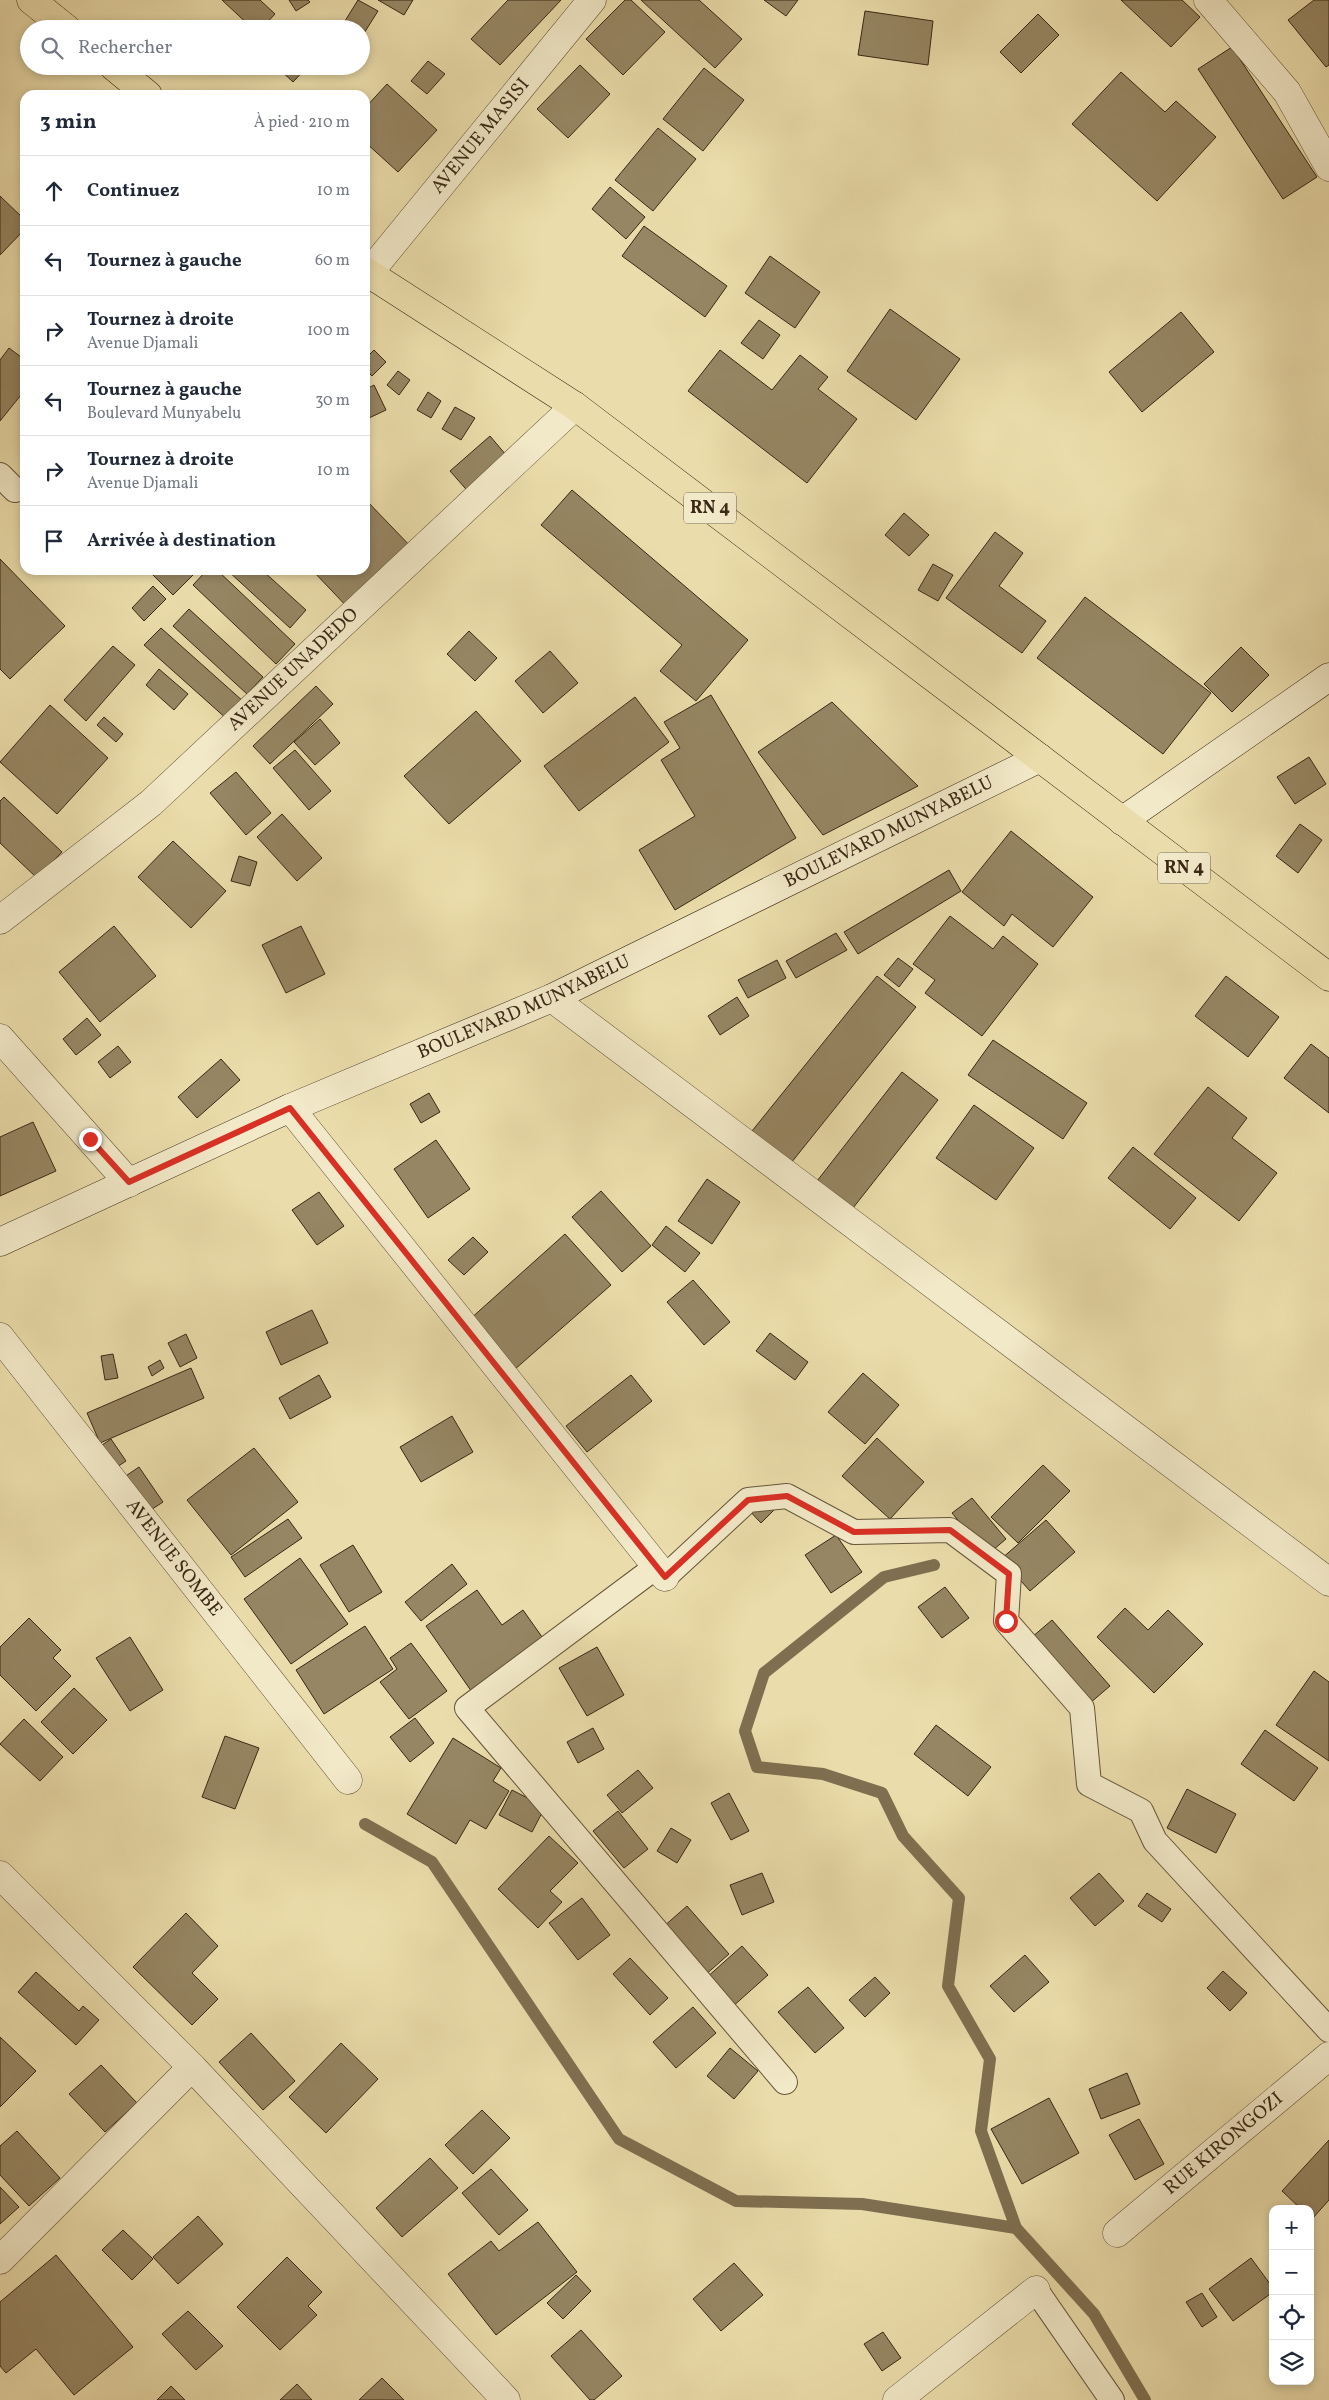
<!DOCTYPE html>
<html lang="fr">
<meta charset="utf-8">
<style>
:root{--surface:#fff;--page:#f6f6f7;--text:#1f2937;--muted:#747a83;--line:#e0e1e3}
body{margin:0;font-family:Vollkorn,serif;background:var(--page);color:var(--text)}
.controls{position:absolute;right:15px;bottom:15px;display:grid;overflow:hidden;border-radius:10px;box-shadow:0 2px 8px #0003}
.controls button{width:45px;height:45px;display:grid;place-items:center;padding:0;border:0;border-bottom:1px solid var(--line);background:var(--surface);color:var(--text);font:25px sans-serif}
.stop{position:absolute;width:15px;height:15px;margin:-11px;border:4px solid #d93025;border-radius:50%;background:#fff}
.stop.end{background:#d93025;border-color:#fff;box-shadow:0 1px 5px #0008}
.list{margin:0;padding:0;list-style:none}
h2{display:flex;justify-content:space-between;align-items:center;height:65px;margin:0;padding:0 20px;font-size:21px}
h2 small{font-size:16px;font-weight:400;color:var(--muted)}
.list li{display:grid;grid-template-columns:32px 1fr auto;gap:15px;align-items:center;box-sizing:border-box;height:70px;padding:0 20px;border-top:1px solid var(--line)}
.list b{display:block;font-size:19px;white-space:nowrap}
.list p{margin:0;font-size:16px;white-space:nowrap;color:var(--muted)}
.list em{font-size:16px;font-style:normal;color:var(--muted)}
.icon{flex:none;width:28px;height:28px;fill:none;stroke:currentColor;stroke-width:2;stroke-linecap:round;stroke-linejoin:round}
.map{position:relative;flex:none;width:1329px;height:2400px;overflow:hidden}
.search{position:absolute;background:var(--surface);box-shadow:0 2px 8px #0003;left:20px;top:20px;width:350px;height:55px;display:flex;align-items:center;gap:12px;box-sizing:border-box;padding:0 18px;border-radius:28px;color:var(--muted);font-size:19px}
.panel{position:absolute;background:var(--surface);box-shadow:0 2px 8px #0003;left:20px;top:90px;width:350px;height:485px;border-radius:15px}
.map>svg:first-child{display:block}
</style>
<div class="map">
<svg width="1329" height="2400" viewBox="0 0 1329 2400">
<rect width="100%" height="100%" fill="#ebddab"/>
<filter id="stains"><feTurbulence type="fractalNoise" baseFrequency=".004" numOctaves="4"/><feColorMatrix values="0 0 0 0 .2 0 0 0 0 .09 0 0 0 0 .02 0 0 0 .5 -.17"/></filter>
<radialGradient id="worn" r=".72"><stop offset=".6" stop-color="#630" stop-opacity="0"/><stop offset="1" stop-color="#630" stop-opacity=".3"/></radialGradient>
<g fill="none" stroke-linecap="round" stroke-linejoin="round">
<g stroke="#7f6f50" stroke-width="12">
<path d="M934,1565l-50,12 -120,96 -19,58 12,36 66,7 59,19 21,43 56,62 -11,88 42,73 -9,72 35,97"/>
<path d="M365,1824l67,38 187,277 117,62 126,3 154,24 78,86 51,86"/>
</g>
</g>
<g fill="#968663" stroke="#392815">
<path d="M222,0h38l15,14 -14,15h-8z"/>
<path d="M289,0h19l2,2 -14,9z"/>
<path d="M358,0l20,11 -17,27v-9h-21z"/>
<path d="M378,0h35l-9,15z"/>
<path d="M508,0h53l-61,65 -29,-26z"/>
<path d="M625,0h6l34,32 -42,43 -37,-36z"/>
<path d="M641,0h58l43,39 -27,29z"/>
<path d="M764,0h34l-12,16z"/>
<path d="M1121,0h61l18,17 -29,30z"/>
<path d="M1314,0h15v65l-3,2 -38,-47z"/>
<path d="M865,11l68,10 -5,44 -70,-10z"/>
<path d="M1038,14l21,21 -38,38 -21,-21z"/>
<path d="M1232,47l85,130 -34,22 -85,-130z"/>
<path d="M428,61l17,13 -18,20 -16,-13z"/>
<path d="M580,65l30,29 -42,44 -31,-29z"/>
<path d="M276,66h31v1l-14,15z"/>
<path d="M704,68l40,32 -41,51 -40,-32z"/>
<path d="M1121,72l44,40 11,-11 40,36 -59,64 -85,-77z"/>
<path d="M387,84l50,46 -39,42 -33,-30v-34z"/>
<path d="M658,128l38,31 -43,52 -38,-31z"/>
<path d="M610,187l35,30 -19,22 -34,-30z"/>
<path d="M0,196l25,24v9l-25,26z"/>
<path d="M644,226l83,60 -22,31 -83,-61z"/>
<path d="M770,256l50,36 -25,36 -50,-35z"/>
<path d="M890,309l70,50 -44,61 -69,-49z"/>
<path d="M1181,312l33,40 -72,60 -33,-40z"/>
<path d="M759,320l21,15 -17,24 -22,-16z"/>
<path d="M9,348l16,12v30l-25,31v-61z"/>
<path d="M374,350l12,12 -14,14 -7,-7v-10z"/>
<path d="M720,350l52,40 28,-35 28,22 -10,12 39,30 -50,64 -119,-92z"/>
<path d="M398,371l12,9 -11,15 -12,-10z"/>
<path d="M374,385l12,25 -17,8 -4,-8v-20z"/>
<path d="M428,392l13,9 -10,17 -14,-8z"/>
<path d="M455,407l20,11 -14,22 -19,-11z"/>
<path d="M490,436l22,26 -40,34 -22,-25z"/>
<path d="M572,490l176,150 -52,61 -36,-30 22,-26 -141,-120z"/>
<path d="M365,499l50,52 -63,61 -40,-42h53z"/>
<path d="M904,513l25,22 -20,21 -24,-21z"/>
<path d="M995,532l28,21 -24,33 47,35 -24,32 -76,-55z"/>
<path d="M0,559l65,67 -55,53 -10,-10z"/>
<path d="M933,564l20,11 -15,26 -20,-11z"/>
<path d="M156,570h42l-25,25 -21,-21z"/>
<path d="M207,570h10l78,74 -19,20 -83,-79z"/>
<path d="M227,570h35l44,40 -16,18z"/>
<path d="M153,586l13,13 -22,22 -12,-13z"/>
<path d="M1085,597l126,96 -48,61 -126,-96z"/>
<path d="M189,609l74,68 -16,17 -74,-68z"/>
<path d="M161,628l83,74 -16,18 -84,-75z"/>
<path d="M469,631l28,27 -22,23 -28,-27z"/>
<path d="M113,646l22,19 -49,56 -22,-21z"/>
<path d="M1241,647l28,28 -37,37 -28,-28z"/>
<path d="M550,651l28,32 -35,30 -28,-32z"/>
<path d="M159,669l29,25 -14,16 -28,-25z"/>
<path d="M316,686l17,18 -63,60 -17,-18z"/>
<path d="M711,695l85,143 -121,72 -36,-60 56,-34 -34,-56 19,-12 -16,-26z"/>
<path d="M635,697l34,45 -90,69 -35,-45z"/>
<path d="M832,702l86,84 -95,49 -65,-83z"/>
<path d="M50,705l58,53 -51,56 -57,-52z"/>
<path d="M476,711l45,50 -72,63 -45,-48z"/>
<path d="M104,717l19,17 -7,8 -19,-17z"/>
<path d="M320,719l20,24 -25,22 -21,-23z"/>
<path d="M295,750l36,41 -22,19 -36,-42z"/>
<path d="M1309,757l17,27 -31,20 -18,-27z"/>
<path d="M236,772l35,41 -25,22 -36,-42z"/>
<path d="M4,797l58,55 -25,26 -37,-35v-42z"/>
<path d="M282,814l40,44 -25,23 -40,-44z"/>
<path d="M1300,824l22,16 -24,33 -22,-17z"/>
<path d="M1011,831l82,66 -40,50 -41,-33 -8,12 -42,-34z"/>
<path d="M173,841l53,50 -35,37 -53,-51z"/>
<path d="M239,856l18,6 -7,24 -19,-5z"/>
<path d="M949,870l12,21 -103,63 -14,-22z"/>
<path d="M950,916l43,33 10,-13 35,28 -56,72 -57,-43 10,-13 -22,-16z"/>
<path d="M114,926l42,50 -56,46 -41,-50z"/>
<path d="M301,926l24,48 -39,19 -24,-48z"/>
<path d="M836,933l11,17 -51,28 -10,-17z"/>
<path d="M898,958l15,11 -14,18 -15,-12z"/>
<path d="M777,960l9,18 -38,20 -10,-18z"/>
<path d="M877,976l39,31 -125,156 -39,-32z"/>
<path d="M1226,976l53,41 -31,40 -53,-41z"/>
<path d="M737,997l12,19 -29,19 -12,-19z"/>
<path d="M87,1018l14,17 -25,20 -13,-16z"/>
<path d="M993,1040l94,63 -24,36 -95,-64z"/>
<path d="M1311,1044l18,14v55l-45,-35z"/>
<path d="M118,1046l13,16 -21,16 -12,-16z"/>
<path d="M221,1059l19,21 -43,38 -19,-21z"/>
<path d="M902,1072l36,28 -85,108 -36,-27z"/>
<path d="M1208,1087l39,31 -15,20 45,35 -38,48 -85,-67z"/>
<path d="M429,1093l11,19 -19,11 -11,-19z"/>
<path d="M974,1105l60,43 -38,52 -60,-42z"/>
<path d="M33,1122l23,49 -56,25v-59z"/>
<path d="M436,1140l34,49 -42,29 -34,-49z"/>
<path d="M1133,1147l63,51 -26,31 -62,-51z"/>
<path d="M707,1179l33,23 -28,42 -34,-23z"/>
<path d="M601,1191l50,55 -29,26 -50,-55z"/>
<path d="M319,1192l25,34 -27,19 -25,-35z"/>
<path d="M666,1226l34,27 -15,19 -33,-27z"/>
<path d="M565,1234l46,51 -97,85 -45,-50z"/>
<path d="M473,1237l15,15 -24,23 -16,-15z"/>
<path d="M693,1280l37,42 -26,23 -37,-43z"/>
<path d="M312,1310l16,33 -47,22 -15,-33z"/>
<path d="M770,1333l38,29 -13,18 -39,-29z"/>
<path d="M186,1334l11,24 -17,9 -12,-24z"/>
<path d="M113,1354l5,24 -13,2 -4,-24z"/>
<path d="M160,1360l4,8 -12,8 -4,-9z"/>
<path d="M191,1368l13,30 -104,45 -13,-30z"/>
<path d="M863,1373l36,32 -34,39 -37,-32z"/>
<path d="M319,1375l12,22 -41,22 -11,-21z"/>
<path d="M631,1375l21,26 -65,51 -21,-26z"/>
<path d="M452,1416l21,36 -52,30 -21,-35z"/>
<path d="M877,1438l47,44 -34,37 -48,-43z"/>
<path d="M111,1439l15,22 -24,16 -15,-22z"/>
<path d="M254,1448l44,54 -67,53 -44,-55z"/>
<path d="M1043,1465l27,26 -52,52 -27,-26z"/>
<path d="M139,1467l24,35 -29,19 -23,-35z"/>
<path d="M972,1498l34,41 -19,16 -35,-42z"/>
<path d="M745,1506l31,2 -15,15z"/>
<path d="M288,1519l14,19 -57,39 -14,-20z"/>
<path d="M1046,1520l29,32 -45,39 -29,-32z"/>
<path d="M836,1535l26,37 -31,21 -26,-38z"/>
<path d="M353,1545l29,47 -33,20 -29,-47z"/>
<path d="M300,1558l48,66 -57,40 -47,-65z"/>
<path d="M452,1564l15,20 -46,37 -16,-19z"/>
<path d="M945,1587l24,31 -27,20 -24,-31z"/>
<path d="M477,1590l25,35 21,-15 24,34 -73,51 -48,-69z"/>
<path d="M1125,1608l23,22 20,-20 35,34 -49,49 -57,-56z"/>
<path d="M29,1618l32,32 -8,8 18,18 -35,35 -36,-36v-28z"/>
<path d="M1052,1620l58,66 -27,23 -58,-66z"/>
<path d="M365,1626l28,43 -69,45 -28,-44z"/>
<path d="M130,1637l33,53 -33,21 -34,-53z"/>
<path d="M411,1643l36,48 -38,28 -29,-37 17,-13 -7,-11z"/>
<path d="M597,1647l27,48 -37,21 -28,-48z"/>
<path d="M1314,1671l15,11v79l-53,-36z"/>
<path d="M74,1688l33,32 -34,34 -32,-32z"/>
<path d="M415,1718l19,25 -24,19 -20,-25z"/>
<path d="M24,1719l39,38 -23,24 -40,-37z"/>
<path d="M936,1725l55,42 -23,29 -54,-42z"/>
<path d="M593,1728l11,21 -26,14 -11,-21z"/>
<path d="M1265,1730l53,38 -24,33 -53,-37z"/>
<path d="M225,1736l34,12 -24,61 -33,-12z"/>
<path d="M453,1738l48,30 -8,13 16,10 -23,38 -16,-9 -14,24 -49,-30z"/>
<path d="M638,1770l15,18 -31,25 -15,-18z"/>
<path d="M1187,1789l49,25 -20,39 -49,-25z"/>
<path d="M512,1790l33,17 -13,25 -33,-17z"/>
<path d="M729,1793l20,38 -18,9 -20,-37z"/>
<path d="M618,1811l30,38 -24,19 -31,-37z"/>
<path d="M671,1828l20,12 -14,23 -20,-12z"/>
<path d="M549,1836l29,27 -28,28 12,11 -24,26 -40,-39z"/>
<path d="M762,1873l12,29 -32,13 -12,-30z"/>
<path d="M1099,1873l25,28 -29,25 -25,-28z"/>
<path d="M1147,1893l24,16 -9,13 -24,-16z"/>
<path d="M582,1898l28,37 -32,25 -29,-37z"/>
<path d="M687,1906l42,48 -33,29 -42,-48z"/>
<path d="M186,1913l32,33 -26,27 26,26 -26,26 -59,-58z"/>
<path d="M742,1946l26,29 -37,33 -26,-29z"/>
<path d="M1025,1955l24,27 -35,30 -24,-26z"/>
<path d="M630,1958l38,40 -18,17 -37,-41z"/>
<path d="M1223,1971l24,22 -17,18 -23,-23z"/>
<path d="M36,1972l43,39 4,-5 16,14 -23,25 -58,-53z"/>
<path d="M875,1977l15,16 -25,24 -16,-17z"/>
<path d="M808,1987l36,41 -29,25 -37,-41z"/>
<path d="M693,2007l23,26 -40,35 -23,-26z"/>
<path d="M251,2033l44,48 -32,29 -44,-48z"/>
<path d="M0,2037l36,34 -36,36z"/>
<path d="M341,2043l37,36 -52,54 -37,-36z"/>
<path d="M730,2048l28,23 -24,28 -27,-23z"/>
<path d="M101,2065l36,38 -32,29 -36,-38z"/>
<path d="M1127,2073l13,31 -39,15 -12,-30z"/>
<path d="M1049,2098l30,55 -57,31 -31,-55z"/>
<path d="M482,2110l28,28 -37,36 -28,-29z"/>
<path d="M1139,2119l25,45 -29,16 -26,-45z"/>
<path d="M17,2131l43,47 -31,28 -29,-31v-29z"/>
<path d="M1329,2140v60l-17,19 -2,-10h-9l-19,-18z"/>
<path d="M430,2158l28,30 -56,49 -26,-29z"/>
<path d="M491,2169l37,41 -29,25 -37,-42z"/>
<path d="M0,2187l19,20 -19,17z"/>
<path d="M198,2216l25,28 -45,40 -25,-27z"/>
<path d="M538,2222l39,50 -81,63 -48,-61 43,-33 8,10z"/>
<path d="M123,2230l30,29 -21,21 -30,-30z"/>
<path d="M56,2255l77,92 -59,48 -38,-46 -30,24 -6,-7v-64z"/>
<path d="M287,2257l35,35 -14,14 9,9 -37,35 -43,-43z"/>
<path d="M1251,2258l22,30v4l-40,29 -24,-32z"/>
<path d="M734,2263l29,32 -42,36 -28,-32z"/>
<path d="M576,2275l15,16 -28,28 -16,-16z"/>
<path d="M1202,2293l15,24 -15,10 -16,-25z"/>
<path d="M188,2311l35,35 -27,24 -34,-36z"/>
<path d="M581,2330l41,46 -28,24h-4l-39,-44z"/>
<path d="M883,2332l18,26 -19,13 -18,-27z"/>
<path d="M382,2378l22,22h-45z"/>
<path d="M297,2384l15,16h-32z"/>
<path d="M171,2386l14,14h-28z"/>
</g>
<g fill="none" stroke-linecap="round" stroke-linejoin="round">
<defs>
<g id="lane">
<path d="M0,475l15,15"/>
<path d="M656,1567l-189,141 318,374"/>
<path d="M665,1577l83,-77 39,-4 67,36 96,-2 59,44 -3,47 76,87 7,76 52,27 14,30 174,189"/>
<path d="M1036,2290l76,110"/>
</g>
<g id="street">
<path d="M1208,0l79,92 42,75"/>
<path id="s1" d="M368,274l224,-274"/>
<path id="s2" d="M0,920l151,-117 424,-397"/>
<path d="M552,998l777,584"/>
<path d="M0,1038l129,145"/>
<path d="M290,1108l375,469"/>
<path id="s3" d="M0,1337l348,443"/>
<path d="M0,1875l192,192 314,333"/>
<path id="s4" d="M1117,2233l212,-177"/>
<path d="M0,2260l192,-193"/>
<path d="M897,2400l139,-110"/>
</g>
<g id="secondary">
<path d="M1122,821l207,-144"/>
<path id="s5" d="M0,1242l290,-134 262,-110 488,-240"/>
</g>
<g id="highway">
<path d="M31,0l36,29"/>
<path d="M113,66l35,29"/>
<path d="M365,271l210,135 754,571"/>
</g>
</defs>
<use href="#lane" stroke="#66553a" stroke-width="26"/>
<use href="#street" stroke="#66553a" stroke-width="29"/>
<use href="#secondary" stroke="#392815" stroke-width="29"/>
<use href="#highway" stroke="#392815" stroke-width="29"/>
<use href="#lane" stroke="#f2e9c8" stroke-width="24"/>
<use href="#street" stroke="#f2e9c8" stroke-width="28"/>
<use href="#secondary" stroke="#f2e9c8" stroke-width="28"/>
<use href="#highway" stroke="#ebddab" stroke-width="28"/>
</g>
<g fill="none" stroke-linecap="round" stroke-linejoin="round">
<path stroke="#d93025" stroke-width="6" d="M90,1139l39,43 161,-74 375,469 83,-77 39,-4 67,36 96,-2 59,44 -3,47"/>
</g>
<g text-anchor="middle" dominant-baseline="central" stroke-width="4" stroke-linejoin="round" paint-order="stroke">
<g fill="#f2e9c8" stroke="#70624b" stroke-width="1">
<rect x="684" y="492.5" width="52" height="31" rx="4"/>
<rect x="1158" y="852.5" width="52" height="31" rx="4"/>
</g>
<g font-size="18" font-weight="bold" fill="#392815">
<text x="710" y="508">RN 4</text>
<text x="1184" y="868">RN 4</text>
</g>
<g font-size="19" fill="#392815" stroke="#f2e9c8">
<text stroke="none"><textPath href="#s1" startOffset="178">AVENUE MASISI</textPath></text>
<text stroke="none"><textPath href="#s2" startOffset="386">AVENUE UNADEDO</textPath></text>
<text stroke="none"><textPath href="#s5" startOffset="979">BOULEVARD MUNYABELU</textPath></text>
<text stroke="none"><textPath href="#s5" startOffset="574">BOULEVARD MUNYABELU</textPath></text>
<text stroke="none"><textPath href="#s3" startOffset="281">AVENUE SOMBE</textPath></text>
<text stroke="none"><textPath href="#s4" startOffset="139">RUE KIRONGOZI</textPath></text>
</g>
</g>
<rect width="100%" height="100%" filter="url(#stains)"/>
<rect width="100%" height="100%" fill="url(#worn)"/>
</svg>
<div class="controls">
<button>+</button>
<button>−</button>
<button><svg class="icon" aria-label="locate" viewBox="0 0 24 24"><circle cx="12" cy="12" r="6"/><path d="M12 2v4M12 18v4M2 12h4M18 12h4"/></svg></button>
<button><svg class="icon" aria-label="layers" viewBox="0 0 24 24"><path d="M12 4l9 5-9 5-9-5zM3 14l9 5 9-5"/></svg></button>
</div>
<div class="stop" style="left:1006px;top:1621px"></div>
<div class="stop end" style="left:90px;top:1139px"></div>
<div class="search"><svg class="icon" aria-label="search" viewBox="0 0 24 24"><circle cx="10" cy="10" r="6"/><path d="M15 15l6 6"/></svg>Rechercher</div>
<section class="panel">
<h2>3 min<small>À pied · 210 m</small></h2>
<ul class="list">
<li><svg class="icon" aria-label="ahead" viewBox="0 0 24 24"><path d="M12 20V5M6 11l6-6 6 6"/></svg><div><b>Continuez</b></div><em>10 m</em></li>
<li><svg class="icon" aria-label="left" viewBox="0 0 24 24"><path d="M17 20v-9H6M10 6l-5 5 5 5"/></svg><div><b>Tournez à gauche</b></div><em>60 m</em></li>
<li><svg class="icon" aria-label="right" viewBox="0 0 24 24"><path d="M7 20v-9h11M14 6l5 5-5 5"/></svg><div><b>Tournez à droite</b><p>Avenue Djamali</p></div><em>100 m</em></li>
<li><svg class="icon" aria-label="left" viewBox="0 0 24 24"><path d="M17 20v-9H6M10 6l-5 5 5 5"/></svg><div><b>Tournez à gauche</b><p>Boulevard Munyabelu</p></div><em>30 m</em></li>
<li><svg class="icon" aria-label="right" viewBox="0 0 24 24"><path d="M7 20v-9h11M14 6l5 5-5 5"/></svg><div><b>Tournez à droite</b><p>Avenue Djamali</p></div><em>10 m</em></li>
<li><svg class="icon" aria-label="arrive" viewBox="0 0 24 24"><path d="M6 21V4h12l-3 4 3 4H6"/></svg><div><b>Arrivée à destination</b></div></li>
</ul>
</section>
</div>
